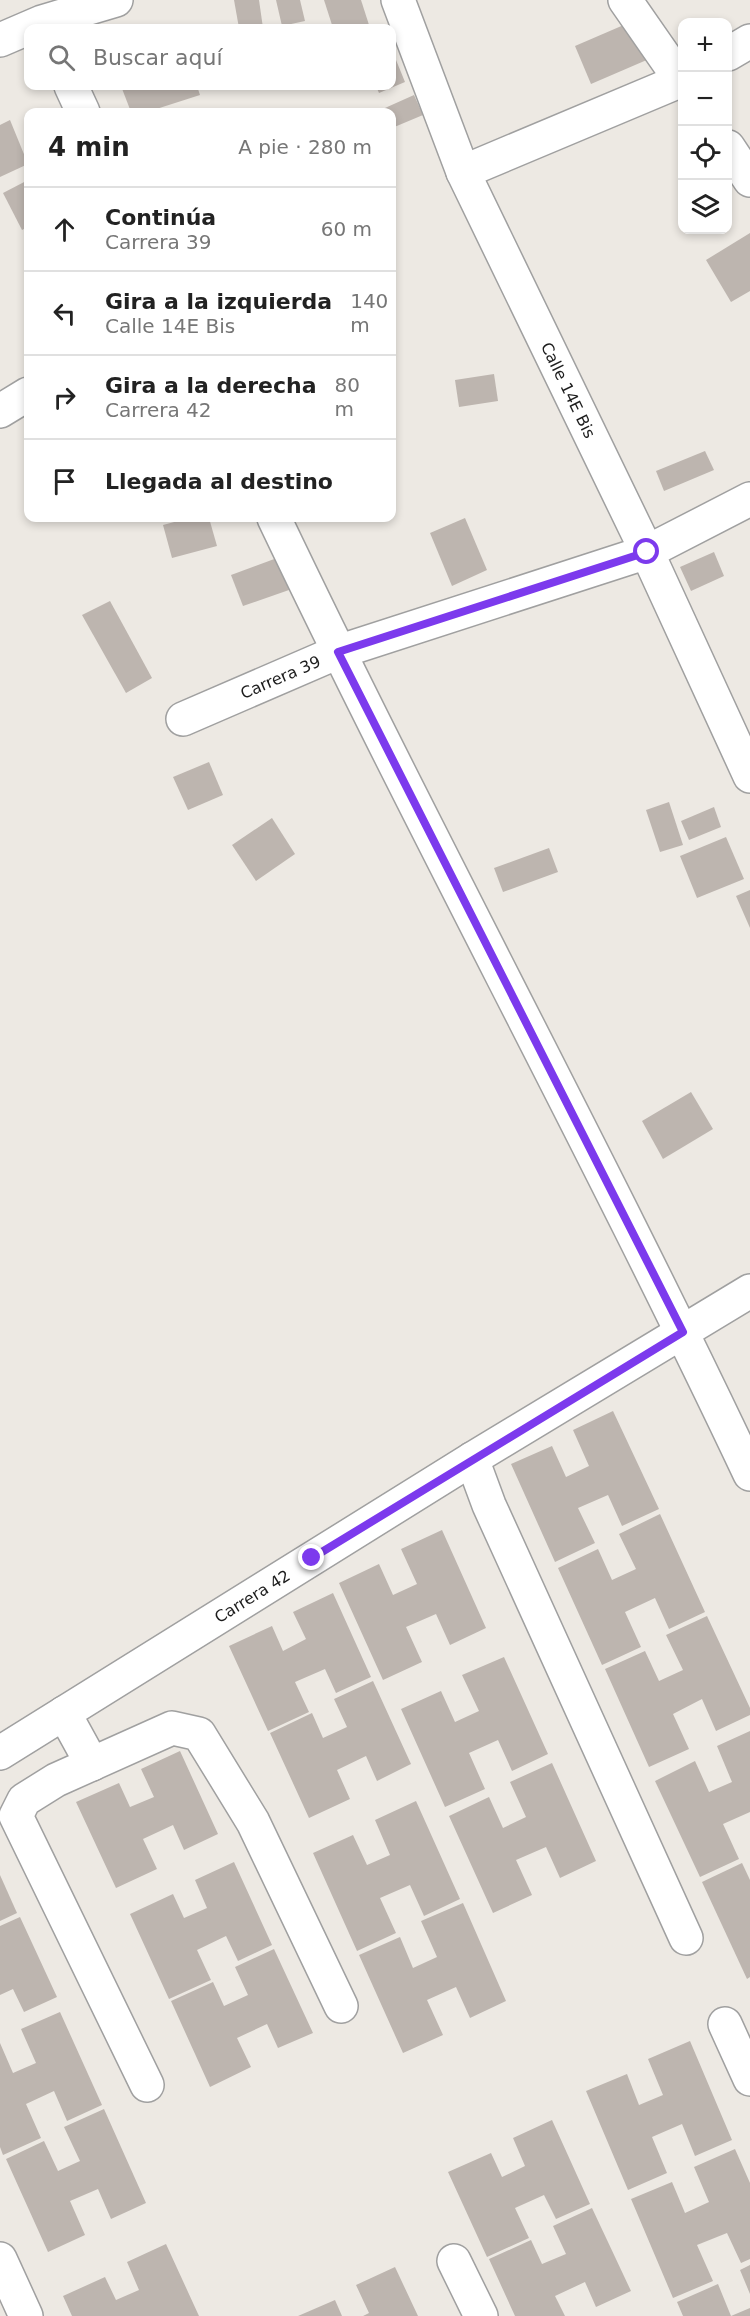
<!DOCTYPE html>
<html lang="es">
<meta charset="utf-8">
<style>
:root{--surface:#fff;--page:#f6f6f6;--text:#222;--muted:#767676;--line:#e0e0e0}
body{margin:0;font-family:"DejaVu Sans",sans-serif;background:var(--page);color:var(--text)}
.controls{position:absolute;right:18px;top:18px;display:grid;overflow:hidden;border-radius:12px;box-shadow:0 3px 9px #0003}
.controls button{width:54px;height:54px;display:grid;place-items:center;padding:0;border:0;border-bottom:2px solid var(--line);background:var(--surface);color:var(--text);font:30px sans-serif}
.stop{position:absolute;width:18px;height:18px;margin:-14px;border:4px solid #7c3aed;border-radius:50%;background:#fff}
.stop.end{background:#7c3aed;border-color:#fff;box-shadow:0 2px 6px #0008}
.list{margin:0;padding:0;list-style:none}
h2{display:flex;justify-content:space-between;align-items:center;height:78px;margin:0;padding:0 24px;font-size:26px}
h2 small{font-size:20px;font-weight:400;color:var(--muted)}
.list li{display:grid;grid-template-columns:39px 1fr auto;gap:18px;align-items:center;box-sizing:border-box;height:84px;padding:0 24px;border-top:2px solid var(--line)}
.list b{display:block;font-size:22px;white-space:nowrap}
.list p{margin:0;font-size:20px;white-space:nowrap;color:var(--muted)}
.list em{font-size:20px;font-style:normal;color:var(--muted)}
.icon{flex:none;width:33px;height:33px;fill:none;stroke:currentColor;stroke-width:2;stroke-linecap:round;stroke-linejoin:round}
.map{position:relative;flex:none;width:750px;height:2316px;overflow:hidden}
.search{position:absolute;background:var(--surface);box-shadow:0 3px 9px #0003;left:24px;top:24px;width:372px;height:66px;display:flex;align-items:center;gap:15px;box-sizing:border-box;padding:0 21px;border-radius:12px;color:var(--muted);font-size:22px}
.panel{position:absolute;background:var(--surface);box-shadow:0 3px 9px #0003;left:24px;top:108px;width:372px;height:414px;border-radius:12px}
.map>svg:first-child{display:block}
</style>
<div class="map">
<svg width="750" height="2316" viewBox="0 0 750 2316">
<rect width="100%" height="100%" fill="#ede9e3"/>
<g fill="#bdb5af">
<path d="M234,0h25l4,28h-24z"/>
<path d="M276,0h24l5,21 -23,5z"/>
<path d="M324,0h37l9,28h-37z"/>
<path d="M633,21l16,38 -58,25 -16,-38z"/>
<path d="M396,60l9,22 -26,11 -3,-7h16v-24z"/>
<path d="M121,86h76l3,9 -53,17h-16z"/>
<path d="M414,95l9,20 -31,13v-16h-16z"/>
<path d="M10,120l18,44 -28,13v-52z"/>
<path d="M28,180v47l-6,3 -19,-37z"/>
<path d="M750,233v58l-19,11 -25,-42z"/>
<path d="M494,374l4,27 -39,6 -4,-27z"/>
<path d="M705,451l9,19 -50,21 -8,-20z"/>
<path d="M189,518h20l8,28 -45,12 -9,-33z"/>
<path d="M465,518l22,52 -35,16 -22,-53z"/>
<path d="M714,552l10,24 -33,15 -11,-24z"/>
<path d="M277,558l12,32 -46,16 -12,-31z"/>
<path d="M110,601l42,77 -26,15 -44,-78z"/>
<path d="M209,762l14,33 -35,15 -15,-33z"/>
<path d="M669,802l14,43 -23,7 -14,-42z"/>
<path d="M714,807l7,20 -32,13 -8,-19z"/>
<path d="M272,818l23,36 -39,27 -24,-36z"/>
<path d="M726,837l18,42 -47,19 -17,-42z"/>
<path d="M549,848l9,24 -55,20 -9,-24z"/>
<path d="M750,890v38l-14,-32z"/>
<path d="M691,1092l22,37 -50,30 -21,-38z"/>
<path d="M613,1411l46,98 -37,17 -14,-31 -30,13 17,35 -40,19 -44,-98 41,-18 14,31 23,-11 -16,-36z"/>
<path d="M660,1514l45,98 -36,17 -14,-31 -30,14 16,35 -39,18 -44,-97 40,-19 14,31 24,-11 -17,-35z"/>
<path d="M442,1530l44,98 -36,17 -14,-31 -30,13 16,35 -39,18 -44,-97 40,-19 14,31 24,-11 -16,-35z"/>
<path d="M333,1593l38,84 -35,16 -11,-24 -30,13 14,30 -41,19 -39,-85 43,-20 11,25 23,-12 -13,-27z"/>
<path d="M707,1616l43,92v7l-34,16 -14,-32 -29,15 16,35 -40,18 -44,-98 40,-18 14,30 24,-11 -17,-35z"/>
<path d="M504,1657l44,97 -36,17 -14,-31 -29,13 16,36 -40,18 -44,-98 40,-18 14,31 24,-11 -17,-36z"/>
<path d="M373,1681l38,83 -34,17 -11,-25 -29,14 13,29 -41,19 -39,-85 42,-20 11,25 24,-11 -13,-28z"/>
<path d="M750,1731v81l-27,12 16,35 -39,18 -45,-96 40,-20 14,31 23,-10 -15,-36z"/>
<path d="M180,1751l38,83 -34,16 -11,-25 -30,14 14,30 -41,19 -40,-86 43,-19 11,24 24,-10 -13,-28z"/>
<path d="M552,1763l44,98 -36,17 -14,-31 -30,13 16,35 -39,18 -44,-97 40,-19 14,31 23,-11 -16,-35z"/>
<path d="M416,1801l44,98 -36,17 -14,-31 -30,13 16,35 -39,18 -44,-98 40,-18 14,30 23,-10 -15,-35z"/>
<path d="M234,1862l38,83 -34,16 -12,-25 -29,14 14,30 -42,19 -39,-85 43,-20 11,24 23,-10 -12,-28z"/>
<path d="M742,1863l8,17v97l-3,2 -45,-97z"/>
<path d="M0,1875l17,38 -17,8z"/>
<path d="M463,1903l43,98 -36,17 -14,-31 -29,13 16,35 -40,18 -44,-98 41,-18 13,31 24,-11 -16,-36z"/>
<path d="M20,1917l37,80 -33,15 -11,-23 -13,6v-69z"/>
<path d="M274,1949l39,84 -35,15 -11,-24 -30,14 14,29 -41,20 -39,-86 42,-19 11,24 24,-11 -13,-28z"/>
<path d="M60,2012l42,93 -35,16 -13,-30 -28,13 15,34 -38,17 -3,-8v-104l13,30 23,-10 -15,-34z"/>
<path d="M690,2041l42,99 -37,16 -13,-32 -30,13 15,36 -39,17 -42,-99 41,-17 12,31 24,-10 -15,-36z"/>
<path d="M104,2109l42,94 -35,16 -13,-30 -28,12 15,34 -37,17 -42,-93 38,-18 14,30 22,-10 -16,-34z"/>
<path d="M552,2120l38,84 -34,15 -12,-24 -29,13 14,30 -42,19 -39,-85 43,-19 11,24 23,-11 -12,-28z"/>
<path d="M735,2149l15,34v76l-9,4 -14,-30 -30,12 16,36 -40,17 -42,-99 41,-17 13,31 24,-11 -15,-35z"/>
<path d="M592,2208l39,83 -35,16 -11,-25 -30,14 10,20h-50l-26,-57 42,-19 11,24 24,-10 -13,-28z"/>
<path d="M166,2244l33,72h-127l-9,-20 42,-19 11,23 23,-10 -12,-28z"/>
<path d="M750,2265v29l-10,-24z"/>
<path d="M395,2267l23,49h-55l6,-3 -13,-28z"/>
<path d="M718,2284l13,32 19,-8v8h-67l-6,-14z"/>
<path d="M335,2300l7,16h-44z"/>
</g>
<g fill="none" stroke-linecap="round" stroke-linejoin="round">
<defs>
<g id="street">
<path id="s1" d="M398,0l65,172 184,380 103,224"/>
<path d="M625,0l57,82"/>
<path d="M0,40l42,-18 74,-22"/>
<path d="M728,54l22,-13"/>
<path d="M71,86l12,26"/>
<path d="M728,147l22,33"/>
<path d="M463,172l219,-92"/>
<path d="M0,411l28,-17"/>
<path d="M274,518c153,321 324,634 476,956"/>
<path id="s2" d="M183,719l155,-67 309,-100 103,-53"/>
<path d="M472,1459l17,46 197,433"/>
<path d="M64,1713l28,51"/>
<path id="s3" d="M0,1753l472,-294 278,-168"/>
<path d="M725,2024l25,55"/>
<path d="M147,2085l-131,-269 8,-16 32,-20 116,-52 27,6 54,88 88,184"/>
<path d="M0,2259l26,57"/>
<path d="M454,2261l27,55"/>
</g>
</defs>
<use href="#street" stroke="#a0a0a0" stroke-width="36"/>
<use href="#street" stroke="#fff" stroke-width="33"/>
</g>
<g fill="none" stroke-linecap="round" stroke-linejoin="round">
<path stroke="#7c3aed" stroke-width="8" d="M312,1558l371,-226 -345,-680 309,-100"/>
</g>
<g text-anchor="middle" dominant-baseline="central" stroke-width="6" stroke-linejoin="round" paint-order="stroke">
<g font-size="16" fill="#1c1c1c" stroke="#fff">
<text stroke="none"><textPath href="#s1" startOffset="426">Calle 14E Bis</textPath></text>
<text stroke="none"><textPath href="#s2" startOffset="106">Carrera 39</textPath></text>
<text stroke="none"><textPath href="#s3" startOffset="297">Carrera 42</textPath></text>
</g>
</g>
</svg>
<div class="controls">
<button>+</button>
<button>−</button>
<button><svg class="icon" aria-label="locate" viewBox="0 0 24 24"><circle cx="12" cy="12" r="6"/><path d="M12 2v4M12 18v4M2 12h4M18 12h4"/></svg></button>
<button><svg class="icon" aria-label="layers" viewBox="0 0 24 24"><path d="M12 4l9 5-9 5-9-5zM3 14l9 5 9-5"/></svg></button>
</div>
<div class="stop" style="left:647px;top:552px"></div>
<div class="stop end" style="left:312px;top:1558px"></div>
<div class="search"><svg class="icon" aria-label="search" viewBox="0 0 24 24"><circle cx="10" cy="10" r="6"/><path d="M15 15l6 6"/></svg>Buscar aquí</div>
<section class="panel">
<h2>4 min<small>A pie · 280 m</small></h2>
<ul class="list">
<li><svg class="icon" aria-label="ahead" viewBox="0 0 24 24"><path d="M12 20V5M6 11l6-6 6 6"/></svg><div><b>Continúa</b><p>Carrera 39</p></div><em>60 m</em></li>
<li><svg class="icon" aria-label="left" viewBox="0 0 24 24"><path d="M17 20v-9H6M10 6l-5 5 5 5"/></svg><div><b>Gira a la izquierda</b><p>Calle 14E Bis</p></div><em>140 m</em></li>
<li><svg class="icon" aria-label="right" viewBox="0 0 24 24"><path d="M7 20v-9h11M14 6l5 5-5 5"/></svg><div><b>Gira a la derecha</b><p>Carrera 42</p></div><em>80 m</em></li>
<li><svg class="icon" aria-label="arrive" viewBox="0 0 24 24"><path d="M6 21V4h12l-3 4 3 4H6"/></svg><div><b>Llegada al destino</b></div></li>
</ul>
</section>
</div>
